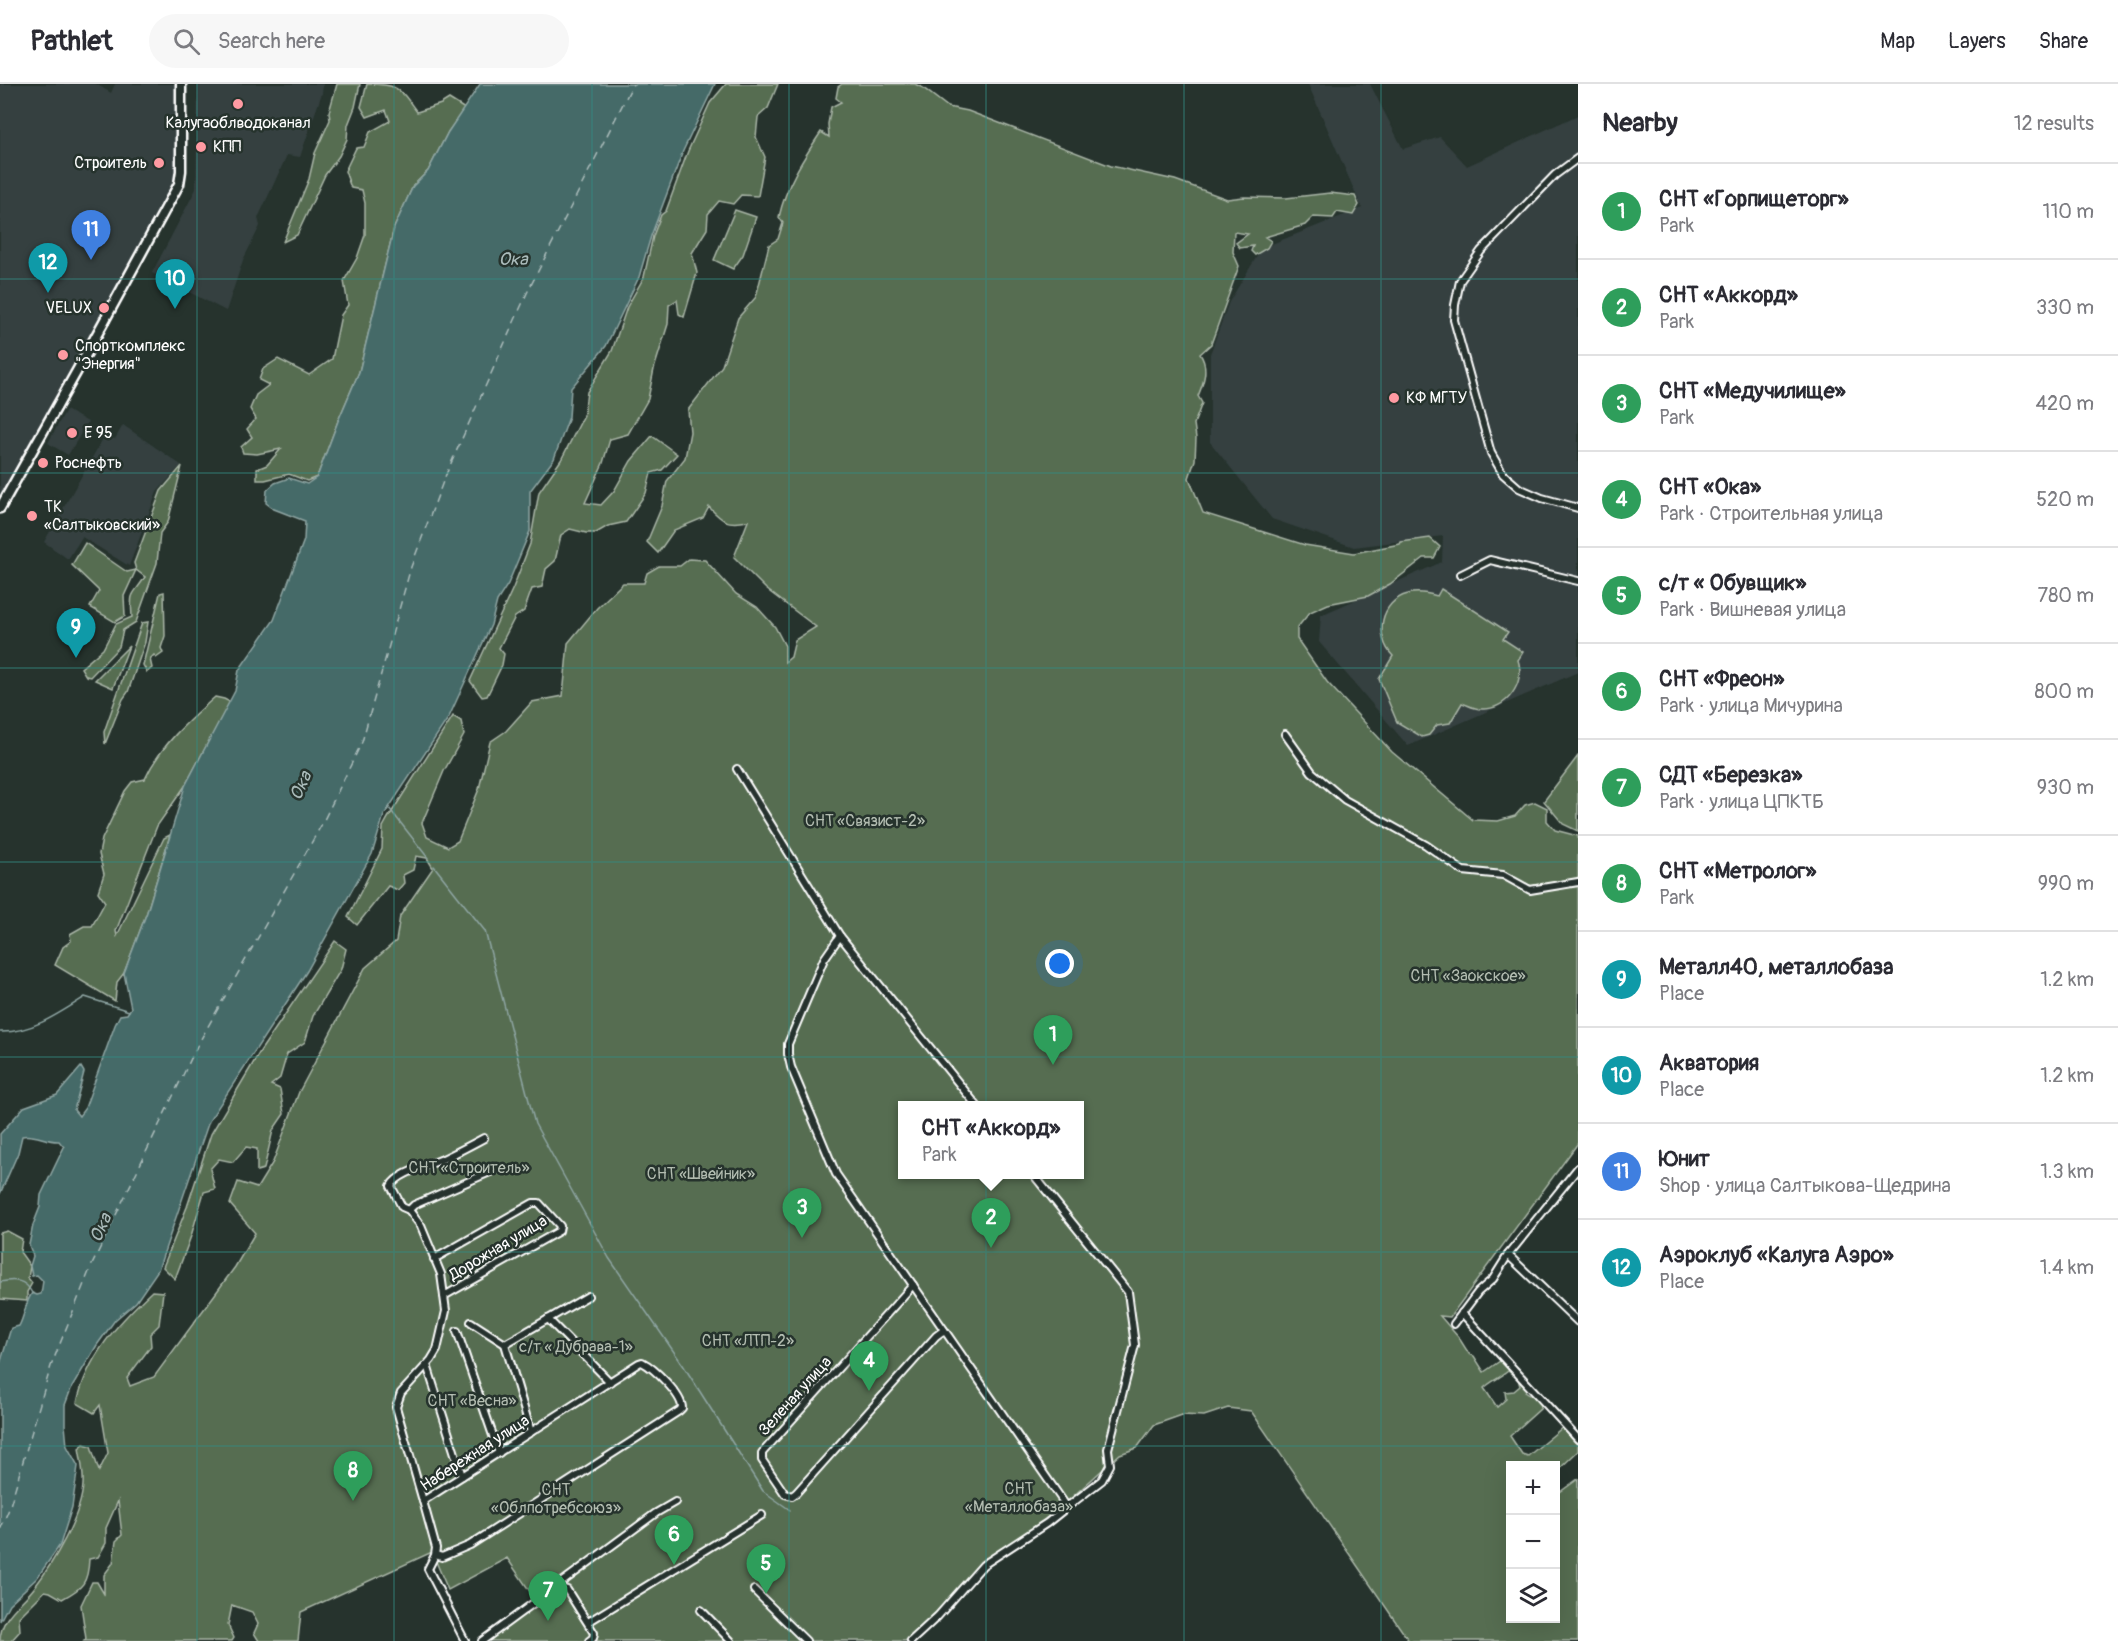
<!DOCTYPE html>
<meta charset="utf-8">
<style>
:root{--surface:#fff;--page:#f7f7f7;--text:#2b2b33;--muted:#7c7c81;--line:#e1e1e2;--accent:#d93025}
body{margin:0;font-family:Pangolin,sans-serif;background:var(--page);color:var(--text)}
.controls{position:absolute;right:18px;bottom:18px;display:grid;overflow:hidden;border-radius:0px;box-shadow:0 6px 24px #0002}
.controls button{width:54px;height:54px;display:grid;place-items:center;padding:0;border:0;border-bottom:2px solid var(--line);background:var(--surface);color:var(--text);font:30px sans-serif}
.you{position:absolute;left:1060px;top:880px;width:21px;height:21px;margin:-15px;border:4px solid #fff;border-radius:50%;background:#1a73e8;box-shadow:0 0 0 9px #1a73e833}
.badge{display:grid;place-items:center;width:39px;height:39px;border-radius:50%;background:var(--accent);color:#fff;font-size:20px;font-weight:700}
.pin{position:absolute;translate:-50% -50px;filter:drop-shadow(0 2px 3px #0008)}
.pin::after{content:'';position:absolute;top:32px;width:21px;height:18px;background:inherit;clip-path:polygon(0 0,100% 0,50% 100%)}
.popup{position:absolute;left:898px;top:1017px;width:186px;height:78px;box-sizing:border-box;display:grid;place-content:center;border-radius:0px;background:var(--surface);filter:drop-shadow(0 2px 4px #0005);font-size:20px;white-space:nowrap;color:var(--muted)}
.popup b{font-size:22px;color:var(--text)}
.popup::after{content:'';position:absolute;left:50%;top:100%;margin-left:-12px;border:12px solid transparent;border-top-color:var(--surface)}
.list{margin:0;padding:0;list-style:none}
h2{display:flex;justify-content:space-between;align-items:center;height:78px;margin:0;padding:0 24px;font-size:26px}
h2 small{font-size:20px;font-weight:400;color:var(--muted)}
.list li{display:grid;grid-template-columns:39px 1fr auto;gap:18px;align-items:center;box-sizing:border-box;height:96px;padding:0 24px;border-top:2px solid var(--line)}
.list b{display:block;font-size:22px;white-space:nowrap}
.list p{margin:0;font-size:20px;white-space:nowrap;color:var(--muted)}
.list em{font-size:20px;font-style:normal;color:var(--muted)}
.icon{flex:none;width:33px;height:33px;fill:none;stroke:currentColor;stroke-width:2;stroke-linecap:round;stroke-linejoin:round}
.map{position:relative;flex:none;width:1578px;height:1557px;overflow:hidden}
header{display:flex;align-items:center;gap:36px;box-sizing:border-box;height:84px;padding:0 30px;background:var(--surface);border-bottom:2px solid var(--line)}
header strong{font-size:28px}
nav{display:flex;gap:33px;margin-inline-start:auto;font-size:21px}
.search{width:420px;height:54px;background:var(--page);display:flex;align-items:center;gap:15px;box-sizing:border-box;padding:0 21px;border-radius:33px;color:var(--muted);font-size:22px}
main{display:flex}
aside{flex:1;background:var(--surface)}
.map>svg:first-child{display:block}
</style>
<header>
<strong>Pathlet</strong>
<div class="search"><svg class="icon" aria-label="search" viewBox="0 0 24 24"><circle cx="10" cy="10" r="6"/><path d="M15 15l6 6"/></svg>Search here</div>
<nav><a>Map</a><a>Layers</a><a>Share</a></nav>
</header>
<main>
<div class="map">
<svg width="1578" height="1557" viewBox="0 0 1578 1557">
<rect width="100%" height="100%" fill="#26332d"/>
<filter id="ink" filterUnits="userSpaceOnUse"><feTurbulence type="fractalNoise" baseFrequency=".0167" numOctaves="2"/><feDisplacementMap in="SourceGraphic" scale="12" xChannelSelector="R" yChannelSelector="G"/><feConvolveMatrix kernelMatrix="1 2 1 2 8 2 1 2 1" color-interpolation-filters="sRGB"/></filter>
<g filter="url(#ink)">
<g fill="#354040">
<path d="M0,0h96l15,9 4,-9h62v91l-2,9 -76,140 -99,175z"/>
<path d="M198,0h125l-1,9 -22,64 -13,-2 -29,63 2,8 -17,34 -17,51 -74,-38 44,-84z"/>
<path d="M1308,0h62l33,65 37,-12 27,29 111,-51v557l-170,74 -89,-104 2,-27 121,-53 1,-26 -89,11 -82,-28 -62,-77v-88l19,-52 33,-54 100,-40z"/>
<path d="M66,326l22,12 -20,33 -20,-12z"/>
<path d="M123,341l58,40 -24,27 -28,74 -47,-29 -14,22 -24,-17 61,-107 10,4z"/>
</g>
<g fill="#566d51" stroke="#aab6a8" stroke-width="1.5" fill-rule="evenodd">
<path d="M337,0h23l-5,23 -7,18 -1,14 -8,17 -14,19 -28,60 -14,7 26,-63 6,-26 15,-33 -1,-8z"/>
<path d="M367,0c32,0 32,4 50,28l24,-8 8,-5 16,10 -17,23 -20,39 -15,15 -19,42 -35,144 -21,49 -21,56 -10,4 -18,-7 -24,6h-8v-11l10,-4 14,-16 -24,5 -14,-1 -2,-6 11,-10 -5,-8 9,-10 -6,-10 6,-14 13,-10 -10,-5 4,-11 15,-10 31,16 23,-16 9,-44 7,-10 -4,-24 13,-23 8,-23v-32l-3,-13 -11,-2 -6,-17 11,-23 8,-1 6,-15 20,-11 -4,-11 -19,7 -6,-10z"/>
<path d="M726,0h52l-10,24 -10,9 -2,20 9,20 -7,39 -17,-1 -8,9 -14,-3 -11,13 -1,15 -15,24 5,20 -13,44 -5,-3 -2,-14 -8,5 -1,19 -14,45 -6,30 -20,35 -18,5 -7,24 -18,40 16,2 13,-14 17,-30 21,-25 25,18 -15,16 -11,3 -5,20 -20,29 -18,4 -12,7h-10l-16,-4 -9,6 -6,26 -9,8 -4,18 -10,2 -8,22 -9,6 -16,31 5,6 -2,11 -15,31 -5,1 -12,-16 43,-93 17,-44 9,-52 22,-32 23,-45 3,-23 25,-41 15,-44 17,-30 9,-41 8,-21 5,-4 22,-60 22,-48z"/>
<path d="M842,0h73l8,4 25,19 20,4 143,55 64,14 52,19 17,-2 42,1 44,-5 25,3 4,9 -6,10 -16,-3 -4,6 -20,-1 -8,8 -40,12 6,4 -4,7 -12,7 -4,-4 2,-5 -13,2 -4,-5 12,-9 -14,-2 -1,20 6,14 -28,78 -11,10c9,13 4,28 -2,42l4,7 -8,21 2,14 -1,22 -6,18 14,35 102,32 49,8 46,-9 1,-2 29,-4 10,9 -6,11h-10l-34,26 -22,12 -40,8 -18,8 -13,16v11l30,43 65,70 81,68 25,1 17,-5 10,-11 10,-3 12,6v13l8,9 23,6v307l-128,174 -10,-1 19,22 10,16 5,2 10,16 19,-13 25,29 -3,4c6,5 12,4 18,10l-3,7 -30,27 12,18 6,2 35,-29 15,18v6l-22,21v-6h-46v152h46v-123l22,-16v162h-169l-158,-230 -23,-3 -24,8 -22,-1 -28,10 -17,23 -17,6 -72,65 -65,44 -48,52 -30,26h-423l54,-41 -29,-42 -59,32 -16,-38 -131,60 -3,29h-39l-5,-8 4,-9 -6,-12 -20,-7 -4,20 6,13 -2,3h-148l2,-2 -5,-34 11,-23h5l7,12v-19l9,-12 3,-22 6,-6 -4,-34 -12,27v15l-8,14 -9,2c-1,24 -6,29 -27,40l-12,-7 -5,-1 -26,26 1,14 -9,10h-11c0,-24 21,-36 34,-53 19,-25 47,-71 49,-103 1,-12 -2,-25 -4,-37l5,-4 7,2 8,25 9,-18 -8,-48 -6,8 -17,-10c10,-47 41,-80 75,-112l11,1 -4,33 -9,9 1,12 -24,32 3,8 24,-9 81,-110 20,-34 -25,-29 8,-22 19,6 16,-26 26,-70 66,-124 31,-27 4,-25 33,-48 -6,-10 -11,-2 -3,14 -10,5 1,8 -6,7 -10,-4 -31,39 -9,-8 34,-68 1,-22 5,-9 65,-102 8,5 3,14 -20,36 -22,52 5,14 21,10 10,-6 21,-52 11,-47 16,-11 26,-29 31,-6 5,-53 29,-35 26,-25h21l3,-10 12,-7h21l9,-7 16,1 31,34 21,13 18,20 10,19v16l6,-5 4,-17 21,-13 -50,-38 -32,-32 14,-36c-21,4 -25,1 -39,-14l-6,11 -29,12 -16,23 -11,-11 15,-36 5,-25 18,-23 5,-26 -2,-22 34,-44 16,-48 18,-21 13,-52 9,-6 5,-16 -4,-6c7,-32 24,-58 42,-85l8,5 -1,-13 3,-17 10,-5 -5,-4 2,-11zM902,1022h178v68h-178zM1508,1287l10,8 2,7 -6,5 -9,1 1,7 -9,8 -13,-19c7,-7 16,-10 24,-17z"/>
<path d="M735,126l21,7 -13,38 -10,14 -19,-9z"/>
<path d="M182,382l-14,56 -8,11 -3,30 -21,59 -13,8 -4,17 -29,30 -4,-1 -5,-8 22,-19 13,-25 16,-7c-2,-28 0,-19 13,-40l-9,-7 -12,26 1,20 -10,6 -25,-15 9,-16 -27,-26 13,-22 42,29 9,-2 -2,-7 27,-72z"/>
<path d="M1441,505l67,43 -5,7 20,13 -5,8c8,23 -12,51 -37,49 -7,0 -13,-4 -19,-6l-12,20 -13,2 -8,10 -7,2 -25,-15 -18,-43 14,-23c-19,-19 -13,-55 15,-62 10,-3 19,-1 29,2z"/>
<path d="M164,508l1,44 -4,12 2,5 -7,5 -2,-3 -4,4 2,9 -5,4 -4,-7 17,-72z"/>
<path d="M148,538l-3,20 -17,50 -5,7 -18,45 -1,-12 38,-109z"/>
<path d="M129,562l-16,42 -18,-8z"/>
<path d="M215,613l9,2 6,3 -45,84 -28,40 -41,105 1,5 47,-98 6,-3 -23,77 -23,61 -7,9 -2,19 -60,-36 8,-18 8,-6 -1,-7 14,-8h8l13,-24 -7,-10 6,-18 -5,-20 3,-15 23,-48 7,-9 13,-3c15,-33 43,-58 70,-82z"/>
<path d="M1578,672v75l-15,-7 -19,-23z"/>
<path d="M335,857l11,8 -5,20 -28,47 -8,26 -18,12 -7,24 -9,7 9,4 4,25 -11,16 -9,39 -7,2v-22l-11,-2 -13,15 -14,-3 -9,10 5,20 -11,3 -13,44 -16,43 -12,-12 24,-60 24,-73 50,-84z"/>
<path d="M7,1147l15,8 -2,13 10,14 -2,12 4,5 -5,9v9l-27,-2v-66z"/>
</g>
<path fill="#456a68" stroke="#8fa6a4" stroke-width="1.5" d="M480,0h235l-32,67 -32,85 -12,41 -33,69 -35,42 -2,29 -15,42 -24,32v40l-22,53 -11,17 -6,24 -42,92 -65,98 -12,39 -65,117 -98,150 -51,149 -22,32 -21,18 -18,25 -26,44 -6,16v20l2,21 11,20 -6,41 -12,38 -23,33 -28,26 -9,17v-257l11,-36 8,-2c6,-11 6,-23 13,-33l5,2 4,-1 2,-13 -6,-6 -5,1 -2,-10 3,-10 -4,-11 4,-20 7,-18 1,-12 23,-48 -5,-6c-12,1 -25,-8 -37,-5l-4,17 -18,41v-60l24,-27 33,-12 24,-28 3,5 -10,38 5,6 6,-8 30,-83 5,-10 7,-1 4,-6 -7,-35 23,-61 38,-126 50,-95 4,-21 35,-50 30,-80 1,-19 -31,-12 -8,-6 1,-13 8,-7 14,-5 18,6 10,-7 21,-56 21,-49 35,-144 19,-42 15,-15 20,-39z"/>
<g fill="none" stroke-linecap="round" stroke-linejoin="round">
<g stroke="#8fa6a4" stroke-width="1.5">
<path d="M389,724l39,50"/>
<path d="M434,782l51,65 50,193 74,134 74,107 80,126 27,19"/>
<path d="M0,948c31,1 60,-19 85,-35l44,14"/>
<path d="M0,1198c14,-3 25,-3 32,11"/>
</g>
<path stroke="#abbcbb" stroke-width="1.5" stroke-dasharray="8 6" stroke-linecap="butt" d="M0,1446l9,-21 42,-143 39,-97 107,-223 125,-222 40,-82 49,-175 33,-88 83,-186 106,-209"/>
<defs>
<g id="minor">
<path d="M1578,74l-23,17 -74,76 -21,30 -5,24 -1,15 37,133 12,21 16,14 23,10 36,10"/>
<path d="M1460,491l30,-15 88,21"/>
<path d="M1285,650l27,38 33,28 81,45 37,26 40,4 27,15 48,-8"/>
<path d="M737,685l103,167 137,170"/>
<path d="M840,852l-16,23 -36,85v10l3,13 45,107 231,333 -20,16 -64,42 -45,51 -27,25"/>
<path d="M1033,1090l95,118 7,53 -27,104 2,16 -8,15 -35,27"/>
<path d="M409,1126l5,-5 83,-36"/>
<path d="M1508,1171l70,67"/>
<path d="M434,1175l99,-56h6l21,23 -1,5 -115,65"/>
<path d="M913,1201l-151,168v7l23,34 7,2 4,-3 140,-157 8,-6"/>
<path d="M1462,1229l116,126"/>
<path d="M548,1235l62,63"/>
<path d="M471,1238l34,22 26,88"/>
<path d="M1454,1240l24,-32 15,-13 15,-24 70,-87"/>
<path d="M457,1247l42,122"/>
<path d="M505,1260l83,-48"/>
<path d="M427,1281l35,111"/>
<path d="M423,1417l-27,-94 5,-14 30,-33 6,-10 9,-39 -5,-37 -20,-48 -12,-16 -7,-3 -11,-21c7,-14 40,-21 54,-28 13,-6 26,-13 39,-20"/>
<path d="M435,1471l7,2 28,-12 209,-134 3,-3c0,-13 -28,-40 -40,-46l-3,1 -216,138 13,47 -1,7 -7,14 37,72"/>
<path d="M754,1506l52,51"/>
<path d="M553,1509l9,-4 5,1 27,43 -1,5 -4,3"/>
<path d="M701,1526l30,31"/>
<path d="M588,1538l174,-107"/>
<path d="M482,1557l174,-128 19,-11"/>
</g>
<path id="secondary" d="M0,424l78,-139 101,-185 2,-13v-87"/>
</defs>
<use href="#minor" stroke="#fff" stroke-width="10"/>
<use href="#secondary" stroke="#fff" stroke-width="13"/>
<use href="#minor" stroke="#26332d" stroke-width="6"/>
<use href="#secondary" stroke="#26332d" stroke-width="8"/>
</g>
</g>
<path fill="none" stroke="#338b84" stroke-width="1.5" stroke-opacity="0.55" d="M197,0v1557M394,0v1557M592,0v1557M789,0v1557M986,0v1557M1184,0v1557M1381,0v1557M0,195h1578M0,389h1578M0,584h1578M0,778h1578M0,973h1578M0,1168h1578M0,1362h1578"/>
<g fill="#ff9aa2" stroke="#26332d" stroke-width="2">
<circle cx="238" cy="20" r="6"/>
<circle cx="201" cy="63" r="6"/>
<circle cx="159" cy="79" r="6"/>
<circle cx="104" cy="224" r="6"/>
<circle cx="63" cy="271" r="6"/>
<circle cx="1394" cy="314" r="6"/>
<circle cx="72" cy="349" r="6"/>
<circle cx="43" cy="379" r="6"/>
<circle cx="32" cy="432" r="6"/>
</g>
<g text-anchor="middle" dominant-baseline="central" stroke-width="5" stroke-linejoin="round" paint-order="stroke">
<g font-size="16" fill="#fff" stroke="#26332d" text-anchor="start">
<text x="238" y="39" text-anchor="middle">Калугаоблводоканал</text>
<text x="213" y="63">КПП</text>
<text x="147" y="79" text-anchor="end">Строитель</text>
<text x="92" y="224" text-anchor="end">VELUX</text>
<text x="75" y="262">Спорткомплекс<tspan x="75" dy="18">"Энергия"</tspan></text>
<text x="1406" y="314">КФ МГТУ</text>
<text x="84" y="349">Е 95</text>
<text x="55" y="379">Роснефть</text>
<text x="44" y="423">ТК<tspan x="44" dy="18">«Салтыковский»</tspan></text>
</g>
<g font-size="16" fill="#b3bdb1" stroke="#26332d">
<text x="865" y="737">СНТ «Связист-2»</text>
<text x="1468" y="892">СНТ «Заокское»</text>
<text x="469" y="1084">СНТ «Строитель»</text>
<text x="701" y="1090">СНТ «Швейник»</text>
<text x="748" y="1257">СНТ «ЛТП-2»</text>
<text x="576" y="1263">с/т « Дубрава-1»</text>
<text x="472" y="1317">СНТ «Весна»</text>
<text x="1019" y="1405">СНТ<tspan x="1019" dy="18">«Металлобаза»</tspan></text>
<text x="556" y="1406">СНТ<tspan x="556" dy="18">«Облпотребсоюз»</tspan></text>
</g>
<g font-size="16" fill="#fff" stroke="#26332d">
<text transform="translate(498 1164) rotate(-31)">Дорожная улица</text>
<text transform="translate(795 1312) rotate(-48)">Зеленая улица</text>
<text transform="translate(475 1369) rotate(-33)">Набережная улица</text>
</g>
<g font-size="18" font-style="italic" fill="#abbcbb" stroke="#26332d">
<text x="513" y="175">Ока</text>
<text transform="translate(301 702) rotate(-66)">Ока</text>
<text transform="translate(101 1144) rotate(-66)">Ока</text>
</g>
</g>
</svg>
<div class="controls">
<button>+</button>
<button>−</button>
<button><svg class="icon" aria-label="layers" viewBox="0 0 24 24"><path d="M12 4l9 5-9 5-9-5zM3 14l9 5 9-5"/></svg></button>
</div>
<div class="you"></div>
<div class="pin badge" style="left:1053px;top:981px;background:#2e9e5b">1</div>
<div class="pin badge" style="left:991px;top:1164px;background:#2e9e5b">2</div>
<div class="popup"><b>СНТ «Аккорд»</b>Park</div>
<div class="pin badge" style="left:802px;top:1154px;background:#2e9e5b">3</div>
<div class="pin badge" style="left:869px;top:1307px;background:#2e9e5b">4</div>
<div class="pin badge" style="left:766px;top:1510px;background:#2e9e5b">5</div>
<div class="pin badge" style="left:674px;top:1481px;background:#2e9e5b">6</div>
<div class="pin badge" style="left:548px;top:1537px;background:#2e9e5b">7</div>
<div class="pin badge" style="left:353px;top:1417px;background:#2e9e5b">8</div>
<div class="pin badge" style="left:76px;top:574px;background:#0f9aa8">9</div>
<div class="pin badge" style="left:175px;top:225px;background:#0f9aa8">10</div>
<div class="pin badge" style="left:91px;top:176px;background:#3f7fe0">11</div>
<div class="pin badge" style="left:48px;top:209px;background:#0f9aa8">12</div>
</div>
<aside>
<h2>Nearby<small>12 results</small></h2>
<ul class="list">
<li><span class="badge" style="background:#2e9e5b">1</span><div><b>СНТ «Горпищеторг»</b><p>Park</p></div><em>110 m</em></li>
<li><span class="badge" style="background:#2e9e5b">2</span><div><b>СНТ «Аккорд»</b><p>Park</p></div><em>330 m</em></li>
<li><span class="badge" style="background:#2e9e5b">3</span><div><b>СНТ «Медучилище»</b><p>Park</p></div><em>420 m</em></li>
<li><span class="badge" style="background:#2e9e5b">4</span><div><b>СНТ «Ока»</b><p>Park · Строительная улица</p></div><em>520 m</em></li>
<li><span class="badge" style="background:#2e9e5b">5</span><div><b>с/т « Обувщик»</b><p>Park · Вишневая улица</p></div><em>780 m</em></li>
<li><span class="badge" style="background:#2e9e5b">6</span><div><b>СНТ «Фреон»</b><p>Park · улица Мичурина</p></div><em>800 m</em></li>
<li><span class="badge" style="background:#2e9e5b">7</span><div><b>СДТ «Березка»</b><p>Park · улица ЦПКТБ</p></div><em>930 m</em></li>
<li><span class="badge" style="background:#2e9e5b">8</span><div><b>СНТ «Метролог»</b><p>Park</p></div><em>990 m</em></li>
<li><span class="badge" style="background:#0f9aa8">9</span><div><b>Металл40, металлобаза</b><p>Place</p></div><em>1.2 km</em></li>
<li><span class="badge" style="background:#0f9aa8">10</span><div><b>Акватория</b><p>Place</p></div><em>1.2 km</em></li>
<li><span class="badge" style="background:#3f7fe0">11</span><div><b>Юнит</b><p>Shop · улица Салтыкова-Щедрина</p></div><em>1.3 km</em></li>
<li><span class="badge" style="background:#0f9aa8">12</span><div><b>Аэроклуб «Калуга Аэро»</b><p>Place</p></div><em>1.4 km</em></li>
</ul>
</aside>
</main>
